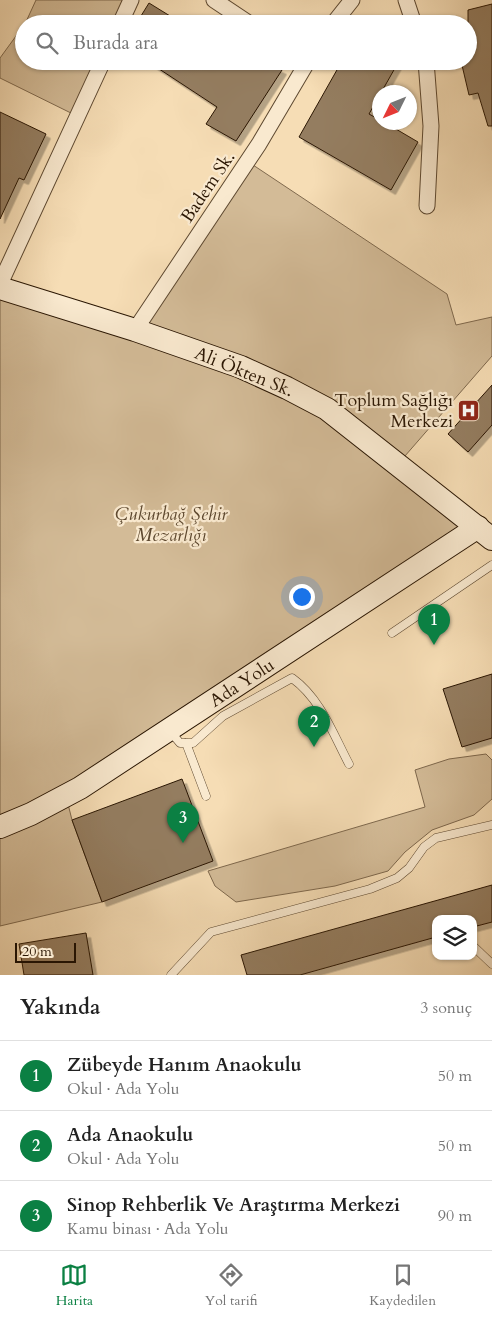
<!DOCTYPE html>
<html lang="tr">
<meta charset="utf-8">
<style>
:root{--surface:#fff;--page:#f6f6f6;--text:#222;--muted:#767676;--line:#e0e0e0;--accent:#0b8043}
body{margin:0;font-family:Cardo,serif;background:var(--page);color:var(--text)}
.controls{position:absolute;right:15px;bottom:15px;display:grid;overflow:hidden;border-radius:10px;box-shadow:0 1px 4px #0004}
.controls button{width:45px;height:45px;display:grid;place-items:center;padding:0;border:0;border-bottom:1px solid var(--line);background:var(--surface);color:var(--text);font:25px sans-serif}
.compass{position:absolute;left:372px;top:85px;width:45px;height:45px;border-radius:50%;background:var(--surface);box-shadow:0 1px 4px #0004;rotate:227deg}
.scale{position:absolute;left:15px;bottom:12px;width:61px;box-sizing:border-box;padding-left:5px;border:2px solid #2a1603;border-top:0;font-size:14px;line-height:18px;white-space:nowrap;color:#2a1603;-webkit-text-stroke:4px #f9e9cf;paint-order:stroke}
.you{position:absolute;left:301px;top:596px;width:18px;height:18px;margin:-12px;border:4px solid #fff;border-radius:50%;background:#1a73e8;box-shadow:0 0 0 8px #1a73e833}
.badge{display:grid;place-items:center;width:32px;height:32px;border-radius:50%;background:var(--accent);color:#fff;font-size:16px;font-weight:700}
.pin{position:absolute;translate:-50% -41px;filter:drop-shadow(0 1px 2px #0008)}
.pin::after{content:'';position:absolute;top:26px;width:18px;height:15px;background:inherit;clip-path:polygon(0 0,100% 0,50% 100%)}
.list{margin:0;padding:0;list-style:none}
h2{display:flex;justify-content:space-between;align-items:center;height:65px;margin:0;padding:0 20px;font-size:21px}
h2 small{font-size:16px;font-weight:400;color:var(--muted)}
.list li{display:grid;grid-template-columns:32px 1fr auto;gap:15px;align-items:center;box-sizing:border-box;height:70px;padding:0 20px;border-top:1px solid var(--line)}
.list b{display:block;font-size:19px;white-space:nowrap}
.list p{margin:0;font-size:16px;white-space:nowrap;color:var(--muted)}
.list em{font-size:16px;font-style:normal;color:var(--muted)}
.icon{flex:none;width:28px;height:28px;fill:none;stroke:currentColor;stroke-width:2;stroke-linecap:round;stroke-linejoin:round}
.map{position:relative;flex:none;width:492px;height:975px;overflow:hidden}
.search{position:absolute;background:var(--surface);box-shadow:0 1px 4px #0004;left:15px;right:15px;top:15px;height:55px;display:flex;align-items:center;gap:12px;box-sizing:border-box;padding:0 18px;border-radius:28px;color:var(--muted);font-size:19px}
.sheet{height:275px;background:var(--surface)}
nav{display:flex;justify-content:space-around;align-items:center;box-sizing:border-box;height:70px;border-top:1px solid var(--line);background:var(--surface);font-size:14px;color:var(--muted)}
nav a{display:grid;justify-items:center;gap:2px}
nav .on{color:var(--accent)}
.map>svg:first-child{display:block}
</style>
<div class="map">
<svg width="492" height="975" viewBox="0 0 492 975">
<defs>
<filter id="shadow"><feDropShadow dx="4.5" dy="4.5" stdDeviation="0" flood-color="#0004"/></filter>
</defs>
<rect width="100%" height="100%" fill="#f6ddb5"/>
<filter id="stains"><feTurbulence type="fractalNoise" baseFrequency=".004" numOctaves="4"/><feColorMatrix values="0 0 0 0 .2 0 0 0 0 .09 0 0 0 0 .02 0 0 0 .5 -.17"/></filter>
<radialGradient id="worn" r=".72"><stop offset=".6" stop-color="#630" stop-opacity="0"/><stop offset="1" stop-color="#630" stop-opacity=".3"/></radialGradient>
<g fill="#d3bb97" stroke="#7e684d">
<path d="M36,0h95l-11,24h-95z"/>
<path d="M24,25v36h79l-26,55 -77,-38v-20z"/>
<path d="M247,161l200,133 9,31 36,-8v39l-94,108 80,63 -412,269 6,24 30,82 -102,24v-638l135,42z"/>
<path d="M486,754l6,6v39l-18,16 -42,15 -27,22 -17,19 -53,15 -99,16 -21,-16 -7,-15 217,-64 -10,-37 34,-11z"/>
</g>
<g fill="#947d60" stroke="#2a1603" filter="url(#shadow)">
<path d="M149,3l34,21h-47z"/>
<path d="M492,4v122h-4l-10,-33 -9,2 -8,-34h7v-51z"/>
<path d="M147,61h115l20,9 -46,71 -30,-17 11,-17z"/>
<path d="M342,61h57l-30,53 11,6v2h4l34,20 -27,48 -92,-53z"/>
<path d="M0,112l46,22 -22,46 -5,-2 -19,41z"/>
<path d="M492,385v40l-24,27 -20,-18z"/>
<path d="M492,674v64l-30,9 -19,-58z"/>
<path d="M182,779l31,82 -111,41 -30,-82z"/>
<path d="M492,885v37l-19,5v-8h-37v18l-136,38h-53l-6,-20z"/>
<path d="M86,933l7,42h-69l-5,-31z"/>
</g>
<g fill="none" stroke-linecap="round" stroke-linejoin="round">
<defs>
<g id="lane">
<path d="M392,633l100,-68"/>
<path d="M169,730l11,13h13l30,-27 69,-38c29,21 41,56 57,86"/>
<path d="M186,743l20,53"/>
<path d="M473,946l19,18"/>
<path d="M171,975l40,-43 159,-43 27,-11 12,-10 15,-21 12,-9 56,-13"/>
</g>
<g id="street">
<path d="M214,0l36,24"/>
<path d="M406,0l8,24"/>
<path d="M120,24l11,-24"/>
<path d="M333,24l19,-24"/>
<path d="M426,61l5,65 -4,80"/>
<path d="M0,284l103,-223"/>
<path d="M135,330l124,-186 49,-83"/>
</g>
<g id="secondary">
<path d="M0,288l135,42 106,37 46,21 40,21 165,130"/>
<path d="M0,827l31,-13 49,-26 398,-261"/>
</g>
</defs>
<use href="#lane" stroke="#5d4830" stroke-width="9"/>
<use href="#street" stroke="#5d4830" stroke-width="17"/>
<use href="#secondary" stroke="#2a1603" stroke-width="24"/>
<use href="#lane" stroke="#f9e9cf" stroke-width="8"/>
<use href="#street" stroke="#f9e9cf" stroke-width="15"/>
<use href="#secondary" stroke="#f9e9cf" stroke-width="22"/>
</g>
<defs>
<symbol id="hospital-square" viewBox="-11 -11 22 22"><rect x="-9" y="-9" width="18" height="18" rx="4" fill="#8f2418" stroke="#f9e9cf"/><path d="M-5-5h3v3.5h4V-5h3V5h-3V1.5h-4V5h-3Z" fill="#fff"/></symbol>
</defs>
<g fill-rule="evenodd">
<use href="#hospital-square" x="456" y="398" width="25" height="25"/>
</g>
<g text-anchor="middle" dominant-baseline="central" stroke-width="4.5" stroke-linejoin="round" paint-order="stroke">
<g font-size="18" fill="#2a1603" stroke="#f9e9cf">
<text transform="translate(208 187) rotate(-56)">Badem Sk.</text>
<text transform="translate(244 372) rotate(22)">Ali Ökten Sk.</text>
<text transform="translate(242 683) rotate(-33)">Ada Yolu</text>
</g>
<g font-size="18" fill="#2a1603" stroke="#f9e9cf" text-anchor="end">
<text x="453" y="400">Toplum Sağlığı<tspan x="453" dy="21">Merkezi</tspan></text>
</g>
<g font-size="18" font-style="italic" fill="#5d482f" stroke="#f9e9cf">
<text x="171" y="514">Çukurbağ Şehir<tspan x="171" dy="21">Mezarlığı</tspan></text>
</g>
</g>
<rect width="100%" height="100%" filter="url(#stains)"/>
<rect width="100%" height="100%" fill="url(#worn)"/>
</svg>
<div class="controls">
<button><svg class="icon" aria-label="layers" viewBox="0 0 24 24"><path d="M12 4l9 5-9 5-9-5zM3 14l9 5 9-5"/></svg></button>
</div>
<svg class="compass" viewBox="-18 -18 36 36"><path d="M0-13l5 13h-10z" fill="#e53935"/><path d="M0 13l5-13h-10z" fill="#767676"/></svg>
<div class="scale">20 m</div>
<div class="you"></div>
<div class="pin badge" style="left:434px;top:645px">1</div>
<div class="pin badge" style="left:314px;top:747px">2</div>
<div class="pin badge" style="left:183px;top:843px">3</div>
<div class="search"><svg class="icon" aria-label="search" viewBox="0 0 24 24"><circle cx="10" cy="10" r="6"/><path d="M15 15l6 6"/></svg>Burada ara</div>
</div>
<section class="sheet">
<h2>Yakında<small>3 sonuç</small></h2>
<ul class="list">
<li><span class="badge">1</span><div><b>Zübeyde Hanım Anaokulu</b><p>Okul · Ada Yolu</p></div><em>50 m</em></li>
<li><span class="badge">2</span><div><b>Ada Anaokulu</b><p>Okul · Ada Yolu</p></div><em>50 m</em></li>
<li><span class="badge">3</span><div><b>Sinop Rehberlik Ve Araştırma Merkezi</b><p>Kamu binası · Ada Yolu</p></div><em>90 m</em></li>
</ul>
</section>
<nav>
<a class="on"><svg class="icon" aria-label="map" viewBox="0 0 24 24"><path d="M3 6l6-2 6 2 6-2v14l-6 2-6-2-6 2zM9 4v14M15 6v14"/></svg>Harita</a>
<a><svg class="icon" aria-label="directions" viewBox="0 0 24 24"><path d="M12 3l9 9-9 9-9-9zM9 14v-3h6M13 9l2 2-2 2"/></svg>Yol tarifi</a>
<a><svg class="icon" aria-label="saved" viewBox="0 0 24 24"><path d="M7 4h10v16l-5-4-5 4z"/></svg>Kaydedilen</a>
</nav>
